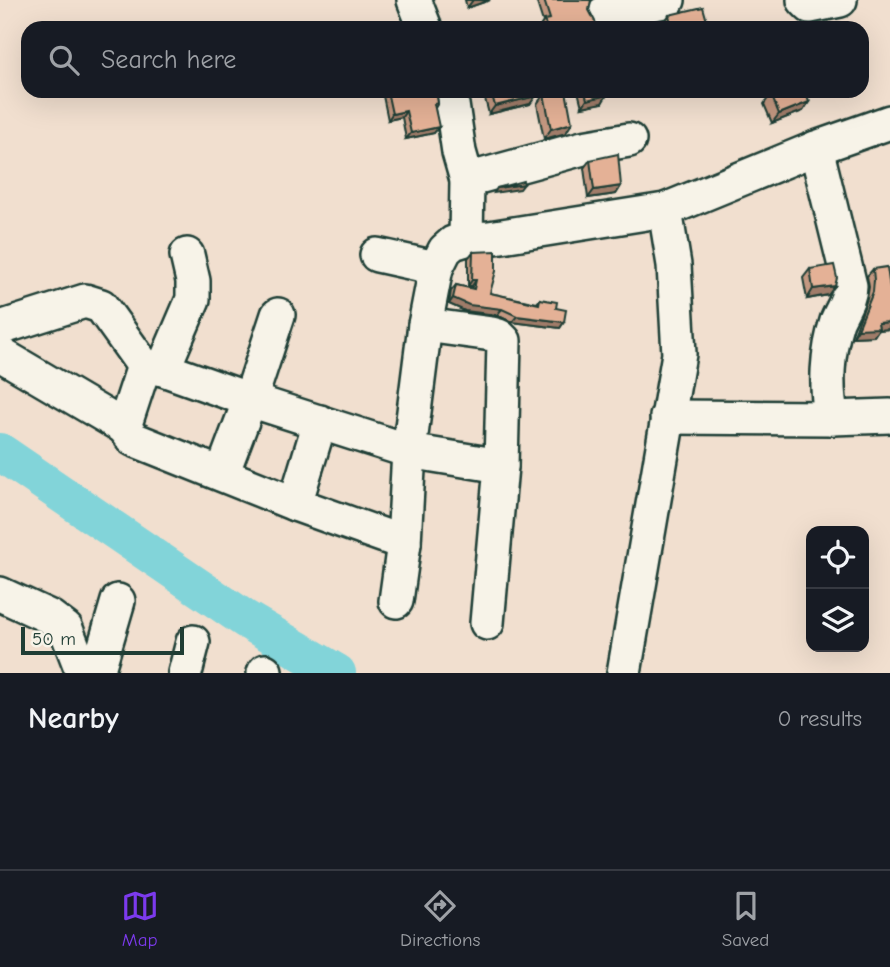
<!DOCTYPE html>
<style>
:root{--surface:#171b24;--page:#242831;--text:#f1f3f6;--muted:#9ea1a6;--line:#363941;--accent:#7c3aed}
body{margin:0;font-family:"Comic Neue",sans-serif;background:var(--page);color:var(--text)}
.controls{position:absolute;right:21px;bottom:21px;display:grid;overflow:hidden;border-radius:14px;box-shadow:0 7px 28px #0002}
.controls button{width:63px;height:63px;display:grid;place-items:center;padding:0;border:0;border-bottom:2px solid var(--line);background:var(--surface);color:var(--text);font:35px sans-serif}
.scale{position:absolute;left:21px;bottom:18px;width:163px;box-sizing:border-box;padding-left:7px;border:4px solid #1f3d34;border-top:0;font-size:19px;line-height:24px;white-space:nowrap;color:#1f3d34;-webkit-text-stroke:5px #f7f3e8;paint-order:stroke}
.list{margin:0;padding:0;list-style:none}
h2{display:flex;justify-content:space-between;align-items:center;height:91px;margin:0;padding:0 28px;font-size:30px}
h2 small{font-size:23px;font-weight:400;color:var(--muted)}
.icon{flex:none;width:38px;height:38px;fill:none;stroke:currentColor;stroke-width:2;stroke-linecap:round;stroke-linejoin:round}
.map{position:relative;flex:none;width:890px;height:673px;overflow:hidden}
.search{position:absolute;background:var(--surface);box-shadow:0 7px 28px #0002;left:21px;right:21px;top:21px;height:77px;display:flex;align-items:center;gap:18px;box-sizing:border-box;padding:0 24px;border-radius:21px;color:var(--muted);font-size:26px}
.sheet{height:196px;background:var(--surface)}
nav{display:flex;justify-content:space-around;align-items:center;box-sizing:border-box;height:98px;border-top:2px solid var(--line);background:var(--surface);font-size:19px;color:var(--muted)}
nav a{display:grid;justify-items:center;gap:4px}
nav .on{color:var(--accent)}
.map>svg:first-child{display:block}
</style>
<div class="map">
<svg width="890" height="673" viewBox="0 0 890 673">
<rect width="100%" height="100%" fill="#f1dfcf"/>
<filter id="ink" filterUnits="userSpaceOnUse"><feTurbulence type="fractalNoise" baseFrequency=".0143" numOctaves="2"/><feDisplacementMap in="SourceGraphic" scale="14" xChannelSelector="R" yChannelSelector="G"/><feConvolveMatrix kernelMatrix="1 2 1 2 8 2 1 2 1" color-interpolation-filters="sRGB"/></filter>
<g filter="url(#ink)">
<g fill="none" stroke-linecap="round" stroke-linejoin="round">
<path stroke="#82d4d9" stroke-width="38" d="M0,452l245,167 92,54"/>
<defs>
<g id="minor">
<path d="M414,0l11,28"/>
<path d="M804,0l6,6 30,-6"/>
<path d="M603,14l65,-14"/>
<path d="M450,91l9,61 8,28 -1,59"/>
<path d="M816,148l34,138c0,13 -8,23 -13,35 -10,31 -12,66 -5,97l58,-2"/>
<path d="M467,180l116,-32 46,-8"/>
<path d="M377,255l59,13"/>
<path d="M425,325l67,9 7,2 5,5 -3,125 -14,157"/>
<path d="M0,328l85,-27 16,5 43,60 19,3 87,31 159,51 92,15"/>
<path d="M0,354l124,73"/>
<path d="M144,366l-20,61 9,12 162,65"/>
<path d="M163,369l30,-70v-18l-6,-26"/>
<path d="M667,417l165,1"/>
<path d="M320,422l-25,82 109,39"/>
<path d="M222,474l28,-74 28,-85"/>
<path d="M0,594l50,23 16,12 17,44"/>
<path d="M396,601l8,-58 5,-92 16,-126 11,-57 9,-18 8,-7 13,-4 23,-1 176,-28 151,-62 74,-26"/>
<path d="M97,673l21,-72"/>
<path d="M185,673l8,-31"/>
<path d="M264,673l1,-2"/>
<path d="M624,673l55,-319 -5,-89 -9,-55"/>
</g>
</defs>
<use href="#minor" stroke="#1f3d34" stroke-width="38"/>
<use href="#minor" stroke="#f7f3e8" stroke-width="33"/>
</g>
<g fill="#c49881" stroke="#1f3d34" stroke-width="2">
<path d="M465,0h25l-23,8z"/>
<path d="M536,0h55l-2,10 8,18h-58l4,-6z"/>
<path d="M669,15l40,13h-42l-1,-8z"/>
<path d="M382,91h54l2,12 -3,5 -1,25 -28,6 -4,-22 -14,3z"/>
<path d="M483,91h51l-4,13 -41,10z"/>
<path d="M578,91h28l-4,12 -20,4z"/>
<path d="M544,94l22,39 -22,6 -7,-35z"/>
<path d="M771,94l38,8 -6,9 -31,12 -8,-19z"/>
<path d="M590,160l31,26 -5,8 -28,4 -4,-30z"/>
<path d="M473,252l17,41 47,10 3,-4 16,9 8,14 -4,6 -48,-6 -15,-7 -32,-4 -16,-7 2,-13 5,-6 15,4 1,-3h-4v-28z"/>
<path d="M810,269l18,26 -21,4 -4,-21z"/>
<path d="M873,269l16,60 -11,1 -4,6 -21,1 14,-38 2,-12 -2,-11z"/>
</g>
<g fill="#a07c69" stroke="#1f3d34" stroke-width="2">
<path d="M473,0h17l-23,8z"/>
<path d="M607,95l-5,8 -20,4 5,-7z"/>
<path d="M536,96l-6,8 -41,10 6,-8z"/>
<path d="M809,102l-6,9 -31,12 7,-9z"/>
<path d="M406,111l-4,6 -14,3 4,-6z"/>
<path d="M572,123l-6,10 -22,6 7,-10z"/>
<path d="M439,127l-5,6 -28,6 5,-6z"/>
<path d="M524,184l-4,5 -26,4 3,-5z"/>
<path d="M621,186l-5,8 -28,4 6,-8z"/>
<path d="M472,280h4l-4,6h-4z"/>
<path d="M835,286l-7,9 -21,4 6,-10z"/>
<path d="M453,298l49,11 -5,6 -32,-4 -16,-7z"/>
<path d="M517,316l47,6 -4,6 -48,-6z"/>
<path d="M890,322l-1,7 -11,1 -4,6 -21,1 5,-8 20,-6z"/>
</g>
<g fill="#e4b196" stroke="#1f3d34" stroke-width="2">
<path d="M544,0h47l-2,10 9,17 -4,1h-47l-3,-8 6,-1z"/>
<path d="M703,7l6,21h-37l-3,-13z"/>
<path d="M387,91h49l2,12 -4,1 5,23 -28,6 -5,-22 -14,3z"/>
<path d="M491,91h43l2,5 -41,10z"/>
<path d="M560,91h6l6,32 -21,6 -7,-35z"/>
<path d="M585,91h21l1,4 -20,5z"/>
<path d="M780,91h25l4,11 -30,12 -8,-20z"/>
<path d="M618,154l3,32 -27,4 -4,-30z"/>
<path d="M523,181l1,3 -27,4z"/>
<path d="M496,251v20l-6,22 49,11 1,-5 17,3 -1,6 10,2 -2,12 -47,-6 -15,-7 -33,-4 -16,-7 3,-13 18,4 2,-9h-4l1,-28z"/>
<path d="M834,265l3,13 -2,8 -22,3 -3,-20z"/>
<path d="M887,267l3,22v33l-12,1 1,5 -21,1 15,-37 1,-12 -1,-11z"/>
</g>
</g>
</svg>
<div class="controls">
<button><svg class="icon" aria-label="locate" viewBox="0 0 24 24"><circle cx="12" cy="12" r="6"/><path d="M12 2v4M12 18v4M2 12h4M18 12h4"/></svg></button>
<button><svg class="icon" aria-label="layers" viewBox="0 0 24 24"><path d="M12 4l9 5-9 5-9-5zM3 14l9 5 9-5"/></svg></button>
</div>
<div class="scale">50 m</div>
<div class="search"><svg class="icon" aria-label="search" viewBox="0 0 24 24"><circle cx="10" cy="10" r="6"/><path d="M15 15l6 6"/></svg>Search here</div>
</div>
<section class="sheet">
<h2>Nearby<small>0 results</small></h2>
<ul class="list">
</ul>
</section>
<nav>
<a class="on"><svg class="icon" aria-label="map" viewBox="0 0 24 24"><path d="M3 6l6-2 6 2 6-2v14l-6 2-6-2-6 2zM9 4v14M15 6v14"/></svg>Map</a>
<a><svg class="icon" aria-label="directions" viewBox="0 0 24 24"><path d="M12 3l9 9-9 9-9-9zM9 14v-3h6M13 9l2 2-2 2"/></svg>Directions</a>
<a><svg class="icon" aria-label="saved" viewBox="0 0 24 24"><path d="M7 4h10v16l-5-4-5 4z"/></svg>Saved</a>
</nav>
